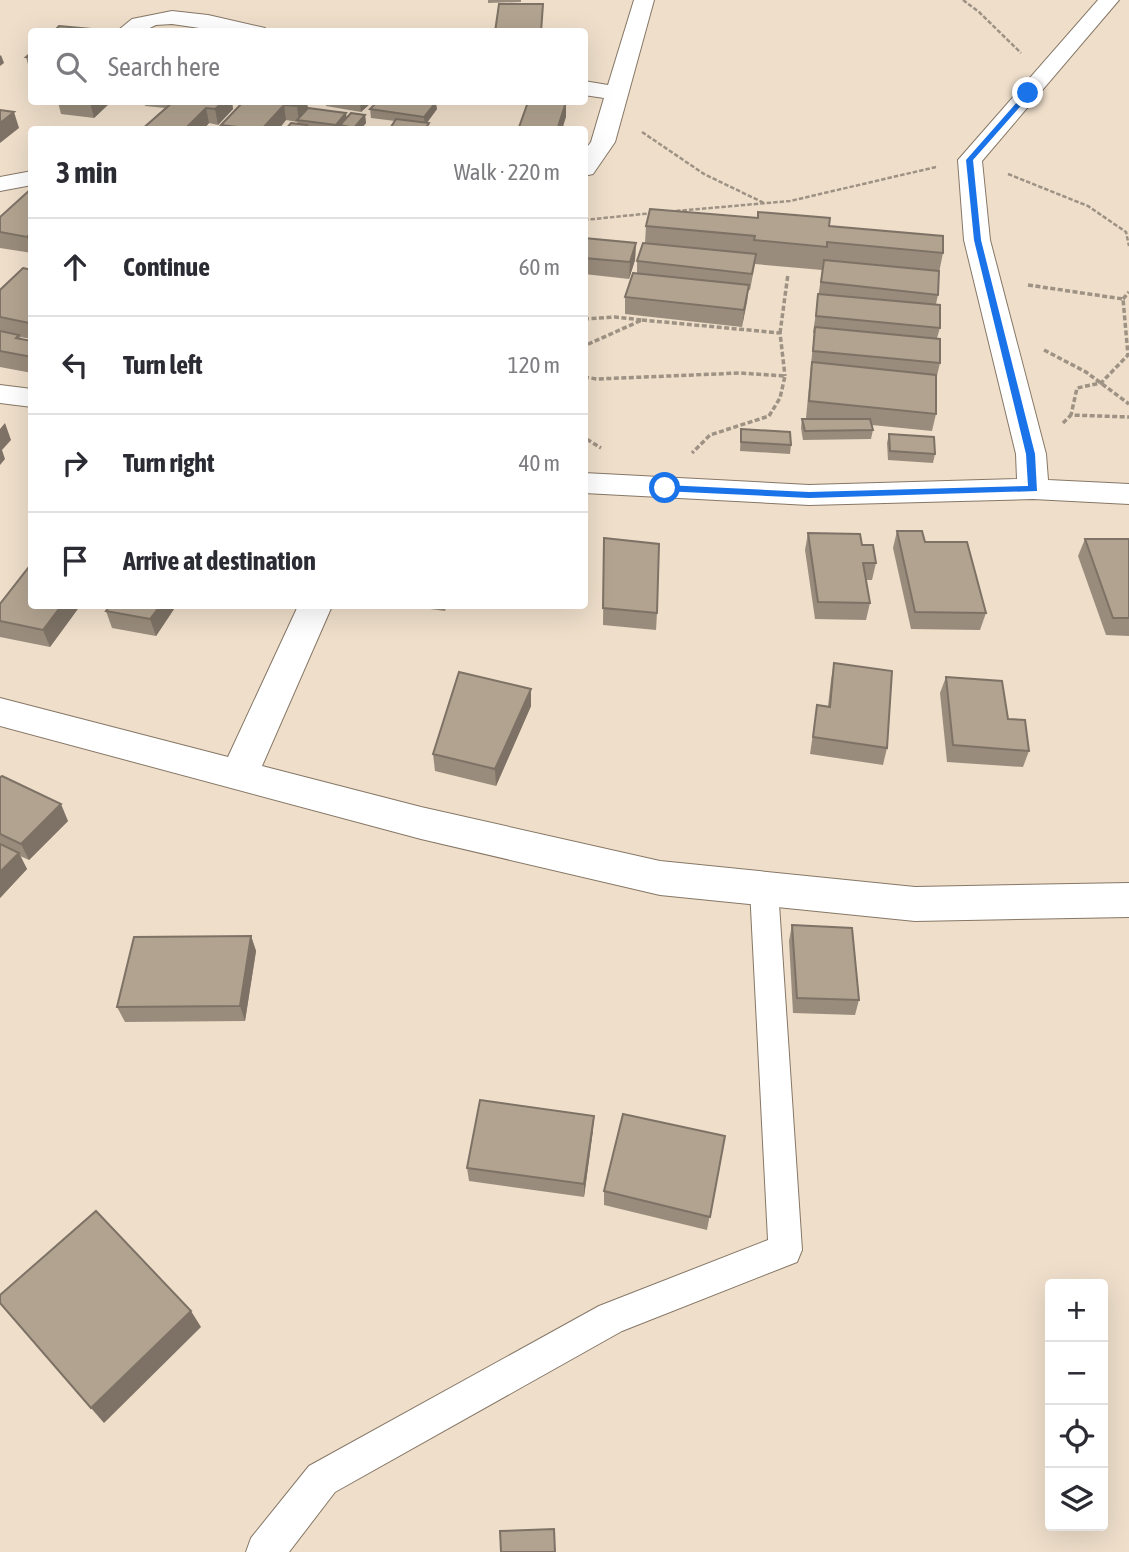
<!DOCTYPE html>
<meta charset="utf-8">
<style>
:root{--surface:#fff;--page:#f7f7f7;--text:#2b2b33;--muted:#7c7c81;--line:#e1e1e2}
body{margin:0;font-family:"Asap Condensed",sans-serif;background:var(--page);color:var(--text)}
.controls{position:absolute;right:21px;bottom:21px;display:grid;overflow:hidden;border-radius:7px;box-shadow:0 7px 28px #0002}
.controls button{width:63px;height:63px;display:grid;place-items:center;padding:0;border:0;border-bottom:2px solid var(--line);background:var(--surface);color:var(--text);font:35px sans-serif}
.stop{position:absolute;width:21px;height:21px;margin:-16px;border:5px solid #1a73e8;border-radius:50%;background:#fff}
.stop.end{background:#1a73e8;border-color:#fff;box-shadow:0 2px 7px #0008}
.list{margin:0;padding:0;list-style:none}
h2{display:flex;justify-content:space-between;align-items:center;height:91px;margin:0;padding:0 28px;font-size:30px}
h2 small{font-size:23px;font-weight:400;color:var(--muted)}
.list li{display:grid;grid-template-columns:46px 1fr auto;gap:21px;align-items:center;box-sizing:border-box;height:98px;padding:0 28px;border-top:2px solid var(--line)}
.list b{display:block;font-size:26px;white-space:nowrap}
.list em{font-size:23px;font-style:normal;color:var(--muted)}
.icon{flex:none;width:38px;height:38px;fill:none;stroke:currentColor;stroke-width:2;stroke-linecap:round;stroke-linejoin:round}
.map{position:relative;flex:none;width:1129px;height:1552px;overflow:hidden}
.search{position:absolute;background:var(--surface);box-shadow:0 7px 28px #0002;left:28px;top:28px;width:560px;height:77px;display:flex;align-items:center;gap:18px;box-sizing:border-box;padding:0 24px;border-radius:7px;color:var(--muted);font-size:26px}
.panel{position:absolute;background:var(--surface);box-shadow:0 7px 28px #0002;left:28px;top:126px;width:560px;height:483px;border-radius:7px}
.map>svg:first-child{display:block}
</style>
<div class="map">
<svg width="1129" height="1552" viewBox="0 0 1129 1552">
<rect width="100%" height="100%" fill="#eedeca"/>
<g fill="none" stroke-linecap="round" stroke-linejoin="round">
<defs>
<path id="lane" d="M764,878l10,3 4,8 24,361 -5,12 -175,69 -287,161 -46,60h-43l5,-14 58,-72 290,-160 169,-66 -18,-351 4,-8z"/>
<g id="street">
<path d="M634,0h20l-39,142 -22,32 -9,2v-25l7,-9 13,-44 -20,-3v-14l24,4z"/>
<path d="M1098,0h21l-137,161 8,79 56,214 2,26 81,4v20l-96,-5 -224,6 -225,-12v-20l225,12 208,-6 -1,-25 -52,-214 -6,-80z"/>
<path d="M172,11l36,4 57,13 3,4h-41l-55,-8 -16,1 -15,7h-25l16,-13z"/>
<path d="M32,171v14l-32,6v-14z"/>
<path d="M0,385l32,4v18l-32,-4z"/>
<path d="M298,606h34l-70,160 159,41 239,54 255,26 214,-4v34l-214,4 -255,-26 -239,-56 -421,-113v-28l228,59z"/>
</g>
</defs>
<use href="#lane" stroke="#867766" stroke-width="2"/>
<use href="#street" stroke="#867766" stroke-width="2"/>
<g stroke="#9e9284" stroke-width="2.5" stroke-dasharray="4.5 2" stroke-linecap="butt">
<path d="M963,0l16,12 42,41"/>
<path d="M642,132l62,42 60,29"/>
<path d="M1008,174l80,32 38,26 3,14"/>
<path d="M676,211l114,-10 146,-34"/>
<path d="M584,220l69,-7"/>
</g>
<g stroke="#9e9284" stroke-width="3.5" stroke-dasharray="5 2.5" stroke-linecap="butt">
<path d="M1028,285l95,14 5,56 -27,28 -24,5 -6,27"/>
<path d="M1123,299l6,-7"/>
<path d="M584,319l31,-2 27,3 -58,26"/>
<path d="M642,320l138,13 5,43"/>
<path d="M780,333l8,-59"/>
<path d="M1044,350l42,22 43,32"/>
<path d="M584,377l13,2 143,-6 45,3 -5,22 -11,18 -59,19 -18,18"/>
<path d="M1063,423l8,-8 58,2"/>
<path d="M584,432l4,8 13,8"/>
</g>
<use href="#lane" fill="#fff" fill-rule="evenodd"/>
<use href="#street" fill="#fff" fill-rule="evenodd"/>
</g>
<g fill="#998c7c">
<path d="M488,0h33v2l-33,1z"/>
<path d="M32,52v20h-2l-4,-15z"/>
<path d="M58,102h53l-17,16 -33,-4z"/>
<path d="M144,102h88l1,7 -15,16 -9,-2 -6,7h-62l24,-22 -20,-2z"/>
<path d="M243,102h64l1,6 38,11 19,-4 1,8 -6,7h-19l-1,-1v1h-55l13,-6 -1,-2 -11,-2 -8,10h-56l-1,-5z"/>
<path d="M325,102h47l-11,10 -35,-6z"/>
<path d="M370,109h67l-10,14 -32,-2 -24,-3z"/>
<path d="M32,188v65l-32,-5v-31z"/>
<path d="M646,226h183l114,27 -4,20 -1,22 -2,9 4,24 -3,10 3,25 -4,17v34l-4,17 -60,-6 1,5 -2,9 -68,1 -2,-12 1,-9h10l-6,-1 8,-85h-1l9,-63 -67,-6 -5,26h-2l-6,37 -117,-13v-17l12,-23v-13l8,-18z"/>
<path d="M584,238l52,5 -1,17 -6,19 -45,-5z"/>
<path d="M32,270v69l-12,-2 1,2 11,2v32l-32,-6v-77z"/>
<path d="M741,429l50,16 -1,9 -50,-3z"/>
<path d="M889,434l46,20 -2,9 -45,-3 -1,-17z"/>
<path d="M897,531l28,11 61,71 -6,17 -69,-1 -18,-81z"/>
<path d="M808,533l54,12 14,18 -4,17h-6l4,23 -4,17 -51,-1 -10,-69z"/>
<path d="M604,538l53,75 -1,17 -53,-5z"/>
<path d="M1085,539h44v97l-23,-1 -28,-79z"/>
<path d="M0,604l32,2h48l-30,41 -50,-10z"/>
<path d="M176,606l-20,30 -44,-8 -6,-17z"/>
<path d="M408,606h39l-2,5z"/>
<path d="M834,663l53,85 -4,17 -73,-11 7,-49 11,1 3,-26z"/>
<path d="M946,677l62,42 21,32 -6,16 -76,-5 -7,-69z"/>
<path d="M531,689v17l-35,80 -61,-15 -2,-17z"/>
<path d="M0,777l68,44 -39,39 -9,-4 7,13 -27,29z"/>
<path d="M792,925l67,75 -4,15 -62,-2 -4,-72z"/>
<path d="M251,936l5,15 -11,70 -120,1 -8,-15z"/>
<path d="M593,1130l-9,67 -115,-16 -2,-13z"/>
<path d="M725,1136l-18,94 -103,-25v-14z"/>
</g>
<g fill="#7d7265">
<path d="M1,55l3,8 -4,3v-10z"/>
<path d="M90,102h21l-17,16z"/>
<path d="M223,102h9l1,7 -15,16 -3,-16z"/>
<path d="M301,102h6l1,9 -9,11 -2,-16z"/>
<path d="M360,102h12l-11,10z"/>
<path d="M436,102l1,7 -12,16 -1,-8z"/>
<path d="M566,102v15l-4,13h-5z"/>
<path d="M284,105l2,15 -8,10h-17z"/>
<path d="M206,108l3,15 -6,7h-19z"/>
<path d="M14,112l5,16 -19,15v-20z"/>
<path d="M346,113l1,8 -7,4v5h-4v-5z"/>
<path d="M365,115l1,8 -6,7h-6v-2z"/>
<path d="M32,232v20l-5,-15z"/>
<path d="M636,243l-1,17 -6,19 1,-17z"/>
<path d="M749,285l-2,17 -5,25 2,-17z"/>
<path d="M5,423l6,17 -9,10 3,9 -5,6v-36z"/>
<path d="M61,606h19l-30,41 -7,-17z"/>
<path d="M160,606h16l-20,30 -6,-17z"/>
<path d="M531,689v17l-35,80 -1,-17z"/>
<path d="M61,804l7,17 -39,39 -8,-16z"/>
<path d="M19,853l8,16 -27,29v-26z"/>
<path d="M251,936l5,15 -11,70 -5,-15z"/>
<path d="M594,1116l-1,14 -9,67v-13z"/>
<path d="M191,1311l10,16 -97,96 -13,-15z"/>
</g>
<g fill="#b2a390" stroke="#7d7265" stroke-width="2">
<path d="M499,4h44l-2,28h-46z"/>
<path d="M59,26l45,4 -1,2h-50z"/>
<path d="M32,52v6l-6,-1z"/>
<path d="M173,102h50l-8,7 -9,-1 -22,22h-43z"/>
<path d="M243,102h58l-4,4 -13,-1 -23,25 -40,-5z"/>
<path d="M377,102h59l-12,15 -54,-8z"/>
<path d="M528,102h38l-9,28h-39z"/>
<path d="M308,108l38,5 -10,12 -39,-5z"/>
<path d="M0,110l14,2 -14,11z"/>
<path d="M351,113l14,2 -11,13 -14,-3z"/>
<path d="M396,119l33,4 -4,7h-36z"/>
<path d="M291,123l16,2 -4,5h-18z"/>
<path d="M32,188v44l-5,5 -27,-5v-15z"/>
<path d="M650,209l108,9v-6l72,6 -1,8 114,10v17l-116,-11v5l-73,-7 1,-4 -109,-10z"/>
<path d="M584,238l52,5 -6,19 -46,-4z"/>
<path d="M643,243l113,11 -4,20 -115,-13z"/>
<path d="M824,260l115,11 -1,24 -117,-13z"/>
<path d="M23,268l9,2v50l-3,3 -29,-6v-27z"/>
<path d="M633,273l116,12 -5,25 -119,-13z"/>
<path d="M818,294l122,11v23l-124,-12z"/>
<path d="M815,327l125,12v24l-127,-12z"/>
<path d="M0,331l19,4 -3,3 16,3v16l-32,-6z"/>
<path d="M812,362l124,13v39l-127,-13z"/>
<path d="M802,419h68l3,11 -68,1z"/>
<path d="M741,429l49,3 1,13 -50,-3z"/>
<path d="M889,434l45,3 1,17 -45,-3z"/>
<path d="M897,531h25l3,11h42l19,71 -71,-1z"/>
<path d="M808,533l52,1 2,11h11l3,18h-13l7,40 -52,-1z"/>
<path d="M604,538l55,6 -2,69 -54,-5z"/>
<path d="M1085,539h44v79h-16z"/>
<path d="M32,563v43h29l-18,24 -43,-9v-17z"/>
<path d="M110,606h50l-10,13 -44,-8z"/>
<path d="M834,663l58,8 -5,77 -74,-11 4,-32 13,2z"/>
<path d="M459,672l72,17 -36,80 -62,-15z"/>
<path d="M946,677l56,4 6,38 17,1 4,31 -76,-6z"/>
<path d="M2,776l59,28 -40,40 -21,-10v-57z"/>
<path d="M0,844l19,9 -19,19z"/>
<path d="M792,925l60,3 7,72 -62,-2z"/>
<path d="M251,936l-11,70 -123,1 17,-70z"/>
<path d="M480,1100l114,16 -10,68 -117,-16z"/>
<path d="M623,1114l102,22 -15,81 -106,-26z"/>
<path d="M96,1211l95,100 -100,97 -91,-105v-8z"/>
<path d="M554,1529l1,23h-54l-1,-21z"/>
</g>
<path fill="#1a73e8" d="M1026,92l6,1 -59,67 8,80 54,214 2,37 -228,7 -147,-7 -2,-3 5,-3 144,7 219,-6 -2,-32 -52,-214 -8,-80z"/>
</svg>
<div class="controls">
<button>+</button>
<button>−</button>
<button><svg class="icon" aria-label="locate" viewBox="0 0 24 24"><circle cx="12" cy="12" r="6"/><path d="M12 2v4M12 18v4M2 12h4M18 12h4"/></svg></button>
<button><svg class="icon" aria-label="layers" viewBox="0 0 24 24"><path d="M12 4l9 5-9 5-9-5zM3 14l9 5 9-5"/></svg></button>
</div>
<div class="stop" style="left:665px;top:488px"></div>
<div class="stop end" style="left:1028px;top:93px"></div>
<div class="search"><svg class="icon" aria-label="search" viewBox="0 0 24 24"><circle cx="10" cy="10" r="6"/><path d="M15 15l6 6"/></svg>Search here</div>
<section class="panel">
<h2>3 min<small>Walk · 220 m</small></h2>
<ul class="list">
<li><svg class="icon" aria-label="ahead" viewBox="0 0 24 24"><path d="M12 20V5M6 11l6-6 6 6"/></svg><div><b>Continue</b></div><em>60 m</em></li>
<li><svg class="icon" aria-label="left" viewBox="0 0 24 24"><path d="M17 20v-9H6M10 6l-5 5 5 5"/></svg><div><b>Turn left</b></div><em>120 m</em></li>
<li><svg class="icon" aria-label="right" viewBox="0 0 24 24"><path d="M7 20v-9h11M14 6l5 5-5 5"/></svg><div><b>Turn right</b></div><em>40 m</em></li>
<li><svg class="icon" aria-label="arrive" viewBox="0 0 24 24"><path d="M6 21V4h12l-3 4 3 4H6"/></svg><div><b>Arrive at destination</b></div></li>
</ul>
</section>
</div>
